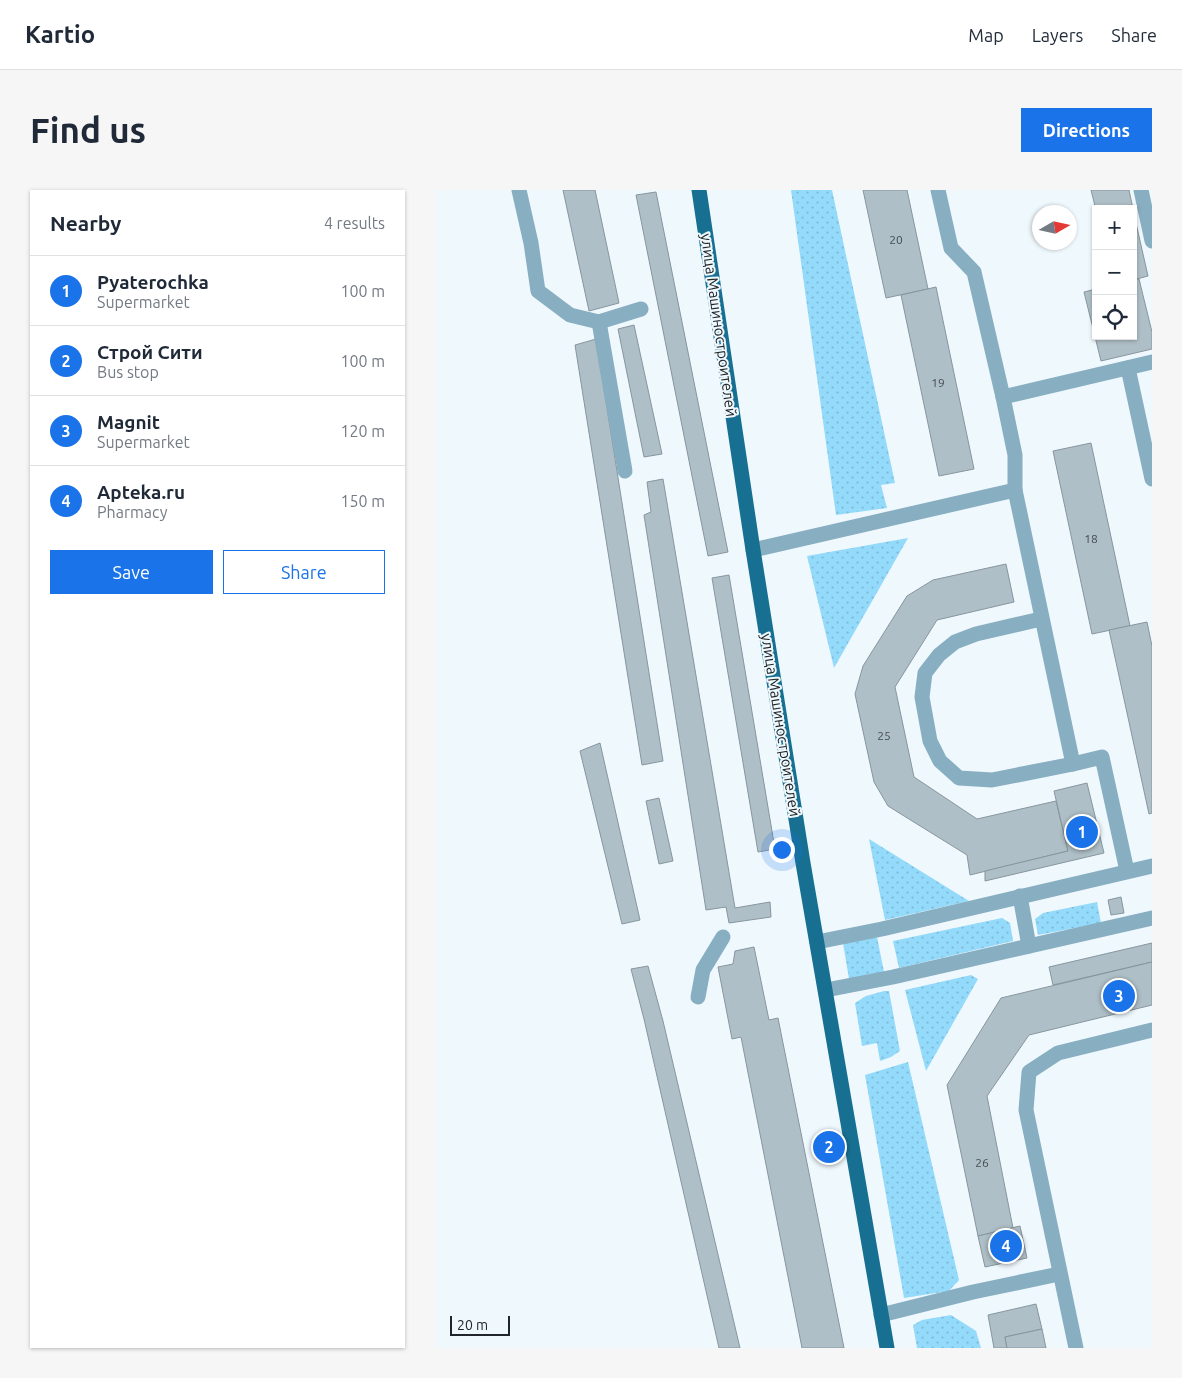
<!DOCTYPE html>
<meta charset="utf-8">
<style>
:root{--surface:#fff;--page:#f6f6f7;--text:#1f2937;--muted:#747a83;--line:#e0e1e3;--accent:#1a73e8}
body{margin:0;font-family:Ubuntu,sans-serif;background:var(--page);color:var(--text)}
.controls{position:absolute;right:15px;top:15px;display:grid;overflow:hidden;border-radius:0px;box-shadow:0 1px 4px #0004}
.controls button{width:45px;height:45px;display:grid;place-items:center;padding:0;border:0;border-bottom:1px solid var(--line);background:var(--surface);color:var(--text);font:25px sans-serif}
.compass{position:absolute;left:597px;top:15px;width:45px;height:45px;border-radius:50%;background:var(--surface);box-shadow:0 1px 4px #0004;rotate:81deg}
.scale{position:absolute;left:15px;bottom:12px;width:60px;box-sizing:border-box;padding-left:5px;border:2px solid #202629;border-top:0;font-size:14px;line-height:18px;white-space:nowrap;color:#202629;-webkit-text-stroke:4px #eff8fd;paint-order:stroke}
.you{position:absolute;left:346px;top:659px;width:18px;height:18px;margin:-12px;border:4px solid #fff;border-radius:50%;background:#1a73e8;box-shadow:0 0 0 8px #1a73e833}
.badge{display:grid;place-items:center;width:32px;height:32px;border-radius:50%;background:var(--accent);color:#fff;font-size:16px;font-weight:700}
.pin{position:absolute;translate:-50% -50%;border:2px solid #fff;box-shadow:0 1px 5px #0006}
.list{margin:0;padding:0;list-style:none}
h2{display:flex;justify-content:space-between;align-items:center;height:65px;margin:0;padding:0 20px;font-size:21px}
h2 small{font-size:16px;font-weight:400;color:var(--muted)}
.list li{display:grid;grid-template-columns:32px 1fr auto;gap:15px;align-items:center;box-sizing:border-box;height:70px;padding:0 20px;border-top:1px solid var(--line)}
.list b{display:block;font-size:19px;white-space:nowrap}
.list p{margin:0;font-size:16px;white-space:nowrap;color:var(--muted)}
.list em{font-size:16px;font-style:normal;color:var(--muted)}
.actions{display:flex;gap:10px;padding:15px 20px}
.actions a{flex:1;padding:11px 0;border:1px solid var(--accent);border-radius:0px;text-align:center;font-size:18px;color:var(--accent)}
.actions .main{background:var(--accent);color:#fff}
.icon{flex:none;width:28px;height:28px;fill:none;stroke:currentColor;stroke-width:2;stroke-linecap:round;stroke-linejoin:round}
.map{position:relative;flex:none;width:717px;height:1158px;overflow:hidden;border-radius:0px}
header{display:flex;align-items:center;gap:30px;box-sizing:border-box;height:70px;padding:0 25px;background:var(--surface);border-bottom:1px solid var(--line)}
header strong{font-size:24px}
nav{display:flex;gap:28px;margin-inline-start:auto;font-size:18px}
.intro{display:flex;align-items:center;justify-content:space-between;box-sizing:border-box;height:120px;padding:0 30px}
h1{margin:0;font-size:35px}
.button{padding:12px 22px;border-radius:0px;background:var(--accent);color:#fff;font-size:18px;font-weight:700}
main{display:flex;gap:30px;padding:0 30px}
aside{flex:1;background:var(--surface);border-radius:0px;box-shadow:0 1px 4px #0004}
.map>svg:first-child{display:block}
</style>
<header>
<strong>Kartio</strong>
<nav><a>Map</a><a>Layers</a><a>Share</a></nav>
</header>
<div class="intro"><h1>Find us</h1><a class="button">Directions</a></div>
<main>
<aside>
<h2>Nearby<small>4 results</small></h2>
<ul class="list">
<li><span class="badge">1</span><div><b>Pyaterochka</b><p>Supermarket</p></div><em>100 m</em></li>
<li><span class="badge">2</span><div><b>Строй Сити</b><p>Bus stop</p></div><em>100 m</em></li>
<li><span class="badge">3</span><div><b>Magnit</b><p>Supermarket</p></div><em>120 m</em></li>
<li><span class="badge">4</span><div><b>Apteka.ru</b><p>Pharmacy</p></div><em>150 m</em></li>
</ul>
<div class="actions"><a class="main">Save</a><a>Share</a></div>
</aside>
<div class="map">
<svg width="717" height="1158" viewBox="0 0 717 1158">
<defs>
<pattern id="grass-dots" width="8" height="8" patternUnits="userSpaceOnUse" patternTransform="scale(1.25)"><rect width="8" height="8" fill="#94dafb"/><path d="M2 2h.1M6 6h.1" fill="none" stroke="#7fbbd7" stroke-width="1.8" stroke-linecap="round"/></pattern>
</defs>
<rect width="100%" height="100%" fill="#eff8fd"/>
<g fill="url(#grass-dots)">
<path d="M356,0h41l63,293 -14,2 6,23 -51,7z"/>
<path d="M473,348l-74,130 -27,-112z"/>
<path d="M434,649l100,62 -84,19z"/>
<path d="M662,712l4,21 -63,12 -3,-16 8,-6z"/>
<path d="M567,728l8,5 3,18 -114,27 -6,-27z"/>
<path d="M442,747l7,35 -35,7 -6,-36z"/>
<path d="M536,785l7,4 -52,92 -21,-81z"/>
<path d="M449,801h5l11,60 -9,6 -11,4 -3,-18 -15,3 -7,-43 11,-7z"/>
<path d="M473,872l51,218 -10,11 -45,7 -39,-223z"/>
<path d="M516,1125l25,16 5,17h-64l-4,-23 9,-5z"/>
</g>
<g fill="#afbfc7" stroke="#87969e">
<path d="M128,0h32l24,113 -30,8z"/>
<path d="M428,0h44l21,99 -42,9z"/>
<path d="M656,0h38l4,19 -37,1z"/>
<path d="M221,2l72,360 -20,4 -72,-361z"/>
<path d="M698,20l15,66 -15,4z"/>
<path d="M704,89l13,53v17l-51,12 -17,-69 12,-3v47h37v-56z"/>
<path d="M501,97l38,182 -35,7 -38,-181z"/>
<path d="M199,135l28,129 -18,3 -26,-128z"/>
<path d="M161,149l67,422 -21,4 -67,-420z"/>
<path d="M656,253l39,183 -38,8 -39,-183z"/>
<path d="M228,289l72,429 35,-6 1,15 -42,6 -3,-16 -20,3 -62,-395 7,-3 -4,-30z"/>
<path d="M571,374l8,38 -77,18 -42,67 19,90 63,42 79,-18 12,50 -98,24 -3,-20 -79,-49 -14,-24 -19,-88 8,-28 44,-70 26,-16z"/>
<path d="M294,385l46,274 -17,3 -46,-274z"/>
<path d="M712,432l5,24v167l-3,1 -40,-184z"/>
<path d="M165,553l40,177 -18,4 -42,-173z"/>
<path d="M652,593l17,70 -119,28v-10l83,-20 -14,-60z"/>
<path d="M224,608l14,63 -14,3 -13,-63z"/>
<path d="M686,707l3,16 -13,2 -3,-15z"/>
<path d="M717,753v19l-99,23 -4,-18z"/>
<path d="M319,757l15,73 9,-2 66,330h-42l-61,-311 -9,2 -14,-72 15,-3 2,-13z"/>
<path d="M717,772v43l-123,30 -42,61 26,132 -35,8 -31,-151 54,-87z"/>
<path d="M213,776l15,55 77,327h-21l-75,-329 -13,-50z"/>
<path d="M585,1036l7,32 -42,9 -7,-31z"/>
<path d="M601,1114l6,25 -37,8 2,11h-13l-6,-33z"/>
<path d="M607,1139l4,19h-39l-2,-11z"/>
</g>
<g fill="none" stroke-linecap="round" stroke-linejoin="round">
<g stroke="#88aec1" stroke-width="15">
<path d="M84,0l12,53 7,48 32,24 29,7 42,-13"/>
<path d="M503,0l13,58 23,24 29,125"/>
<path d="M706,0l11,51"/>
<path d="M164,132l26,149"/>
<path d="M693,178l24,111"/>
<path d="M580,300l58,274 29,-7 25,114"/>
<path d="M318,360l262,-60v-35l-12,-58 149,-35"/>
<path d="M606,429l-65,15 -21,8 -16,13 -14,18 -3,24 8,44 10,20 19,17 33,2 81,-16"/>
<path d="M585,706l9,50"/>
<path d="M382,752l65,-13 270,-63"/>
<path d="M391,800l67,-13 259,-59"/>
<path d="M263,807l5,-27 20,-33"/>
<path d="M446,1125l92,-23 86,-18"/>
<path d="M641,1158l-50,-238 3,-38 29,-19 94,-23"/>
</g>
<path stroke="#177092" stroke-width="15" d="M264,0l54,360 50,313 84,485"/>
</g>
<g text-anchor="middle" dominant-baseline="central" stroke-width="4" stroke-linejoin="round" paint-order="stroke">
<g font-size="12" fill="#444c50">
<text x="461" y="49">20</text>
<text x="503" y="192">19</text>
<text x="656" y="348">18</text>
<text x="449" y="545">25</text>
<text x="547" y="972">26</text>
</g>
<g font-size="15" fill="#202629" stroke="#eff8fd">
<text transform="translate(284 135) rotate(82)">улица Машиностроителей</text>
<text transform="translate(346 535) rotate(81)">улица Машиностроителей</text>
</g>
</g>
</svg>
<div class="controls">
<button>+</button>
<button>−</button>
<button><svg class="icon" aria-label="locate" viewBox="0 0 24 24"><circle cx="12" cy="12" r="6"/><path d="M12 2v4M12 18v4M2 12h4M18 12h4"/></svg></button>
</div>
<svg class="compass" viewBox="-18 -18 36 36"><path d="M0-13l5 13h-10z" fill="#e53935"/><path d="M0 13l5-13h-10z" fill="#747a83"/></svg>
<div class="scale">20 m</div>
<div class="you"></div>
<div class="pin badge" style="left:647px;top:642px">1</div>
<div class="pin badge" style="left:394px;top:957px">2</div>
<div class="pin badge" style="left:684px;top:806px">3</div>
<div class="pin badge" style="left:571px;top:1056px">4</div>
</div>
</main>
